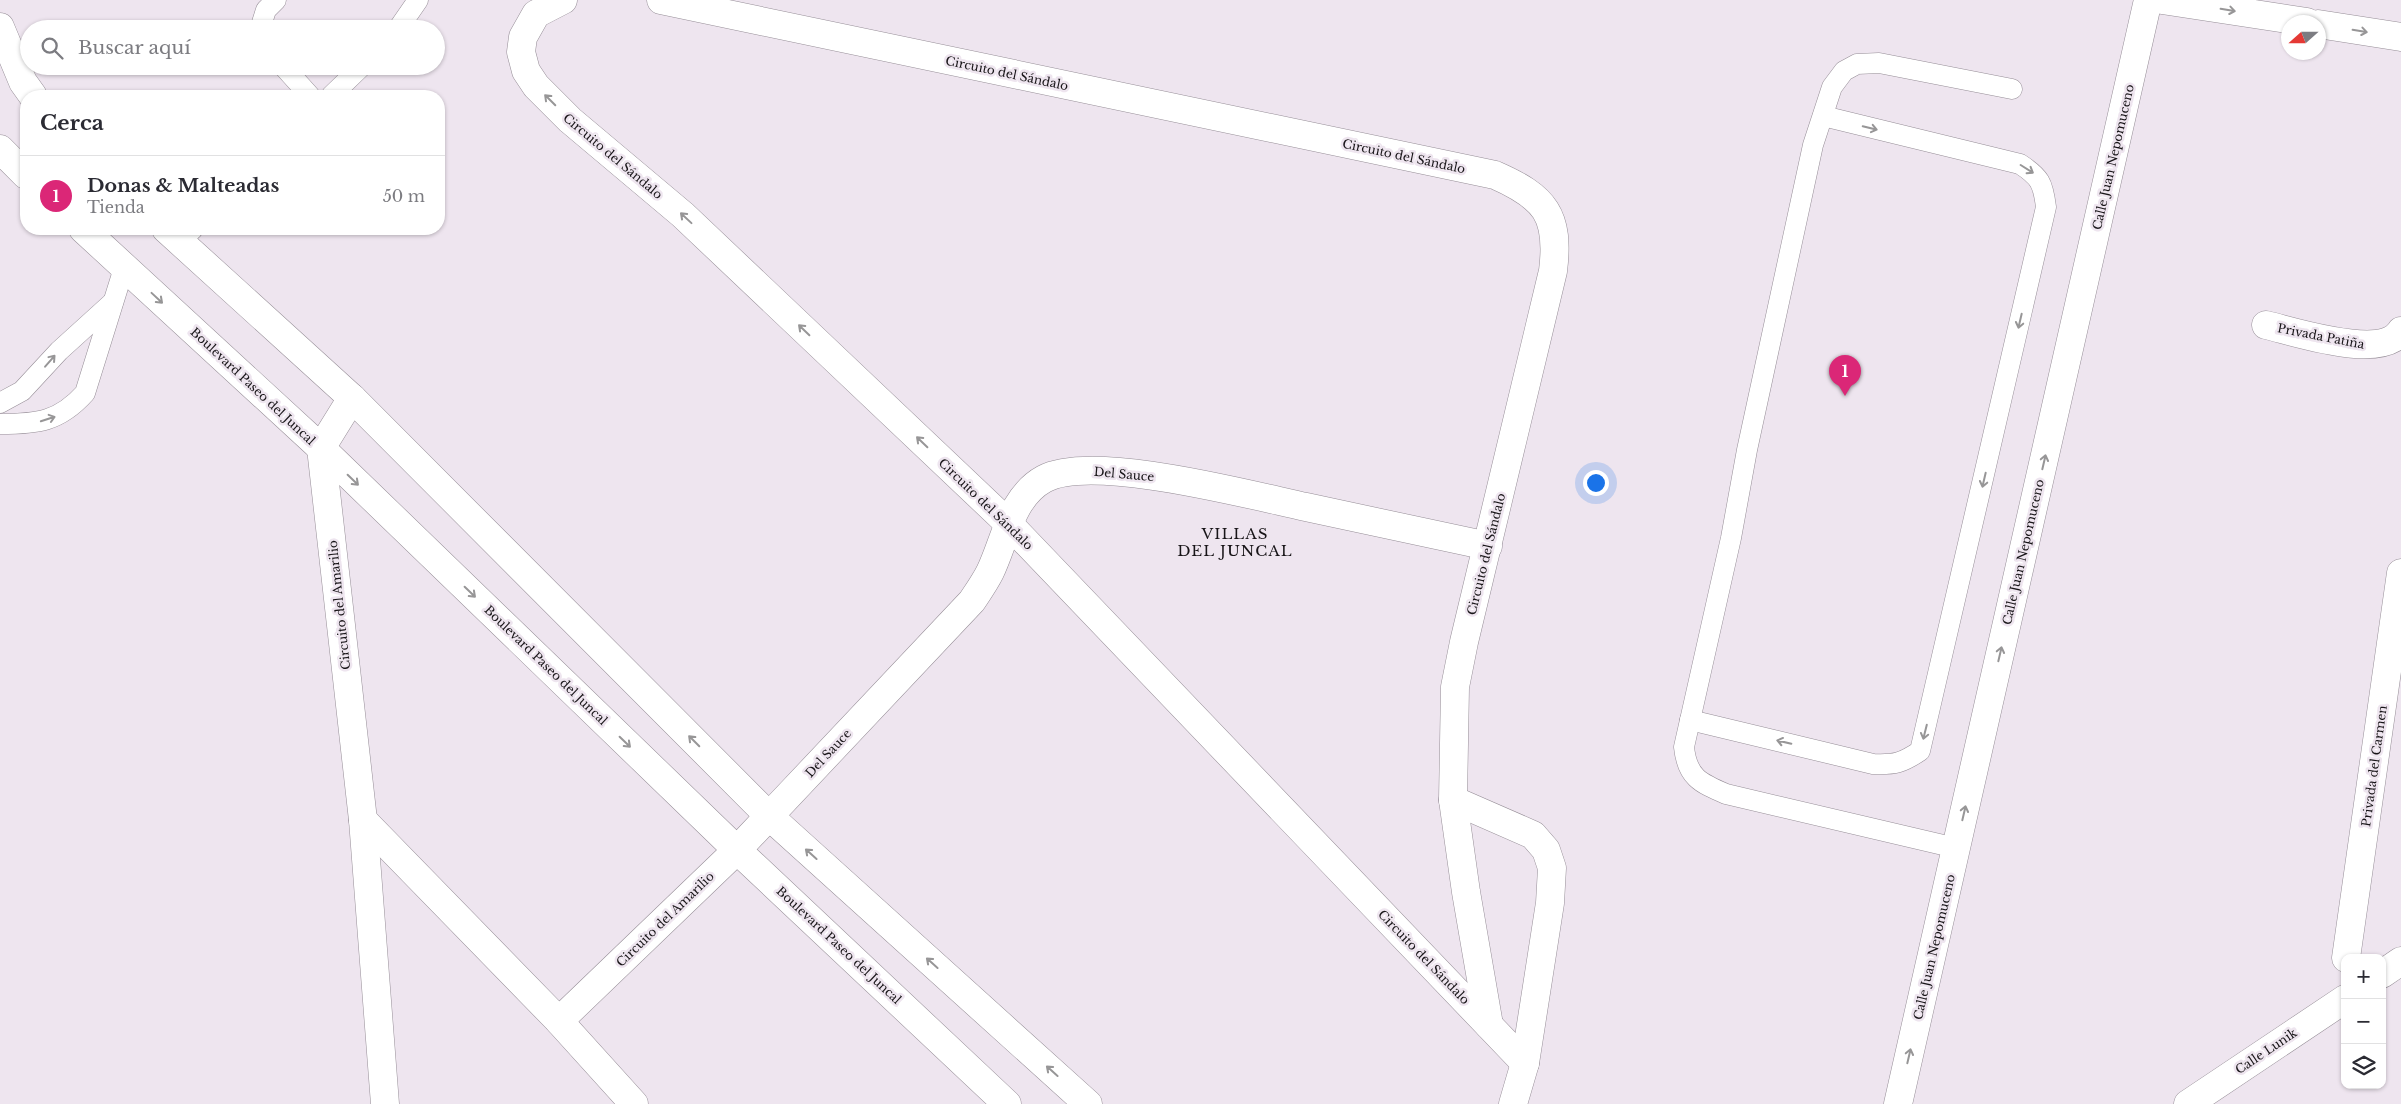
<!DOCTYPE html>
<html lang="es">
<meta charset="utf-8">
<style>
:root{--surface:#fff;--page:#f7f7f7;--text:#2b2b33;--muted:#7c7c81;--line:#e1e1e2;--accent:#db2777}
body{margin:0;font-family:"Libre Baskerville",serif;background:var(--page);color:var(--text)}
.controls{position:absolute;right:15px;bottom:15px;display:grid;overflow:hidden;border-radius:10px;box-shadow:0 1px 4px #0004}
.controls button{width:45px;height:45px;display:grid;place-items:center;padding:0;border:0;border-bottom:1px solid var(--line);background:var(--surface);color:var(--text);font:25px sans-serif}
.compass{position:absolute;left:2281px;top:15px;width:45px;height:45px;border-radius:50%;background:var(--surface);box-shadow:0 1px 4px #0004;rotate:249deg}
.you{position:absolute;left:1595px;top:482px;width:18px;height:18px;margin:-12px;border:4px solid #fff;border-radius:50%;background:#1a73e8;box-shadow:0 0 0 8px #1a73e833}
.badge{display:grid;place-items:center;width:32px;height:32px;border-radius:50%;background:var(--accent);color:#fff;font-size:16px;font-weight:700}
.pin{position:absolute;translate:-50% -41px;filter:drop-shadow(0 1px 2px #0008)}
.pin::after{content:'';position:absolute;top:26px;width:18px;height:15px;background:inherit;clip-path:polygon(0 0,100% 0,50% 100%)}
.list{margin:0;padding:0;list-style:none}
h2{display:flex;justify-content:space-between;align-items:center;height:65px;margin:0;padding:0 20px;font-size:21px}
h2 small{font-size:16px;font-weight:400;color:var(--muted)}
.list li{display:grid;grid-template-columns:32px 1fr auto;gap:15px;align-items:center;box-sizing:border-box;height:80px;padding:0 20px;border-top:1px solid var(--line)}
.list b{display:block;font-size:19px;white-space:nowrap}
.list p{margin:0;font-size:16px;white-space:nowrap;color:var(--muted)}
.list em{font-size:16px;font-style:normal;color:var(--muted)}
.icon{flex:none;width:28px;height:28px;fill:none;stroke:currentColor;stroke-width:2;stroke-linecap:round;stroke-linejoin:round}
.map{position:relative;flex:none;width:2401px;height:1104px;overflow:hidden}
.search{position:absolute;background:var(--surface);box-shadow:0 1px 4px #0004;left:20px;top:20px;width:425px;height:55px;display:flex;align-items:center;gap:12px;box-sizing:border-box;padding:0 18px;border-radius:28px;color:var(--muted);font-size:19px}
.panel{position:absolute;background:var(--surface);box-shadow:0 1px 4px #0004;left:20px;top:90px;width:425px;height:145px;border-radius:20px}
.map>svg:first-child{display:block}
</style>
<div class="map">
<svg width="2401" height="1104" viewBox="0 0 2401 1104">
<rect width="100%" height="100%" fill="#eee5ef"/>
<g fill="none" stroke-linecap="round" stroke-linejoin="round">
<defs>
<g id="lane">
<path d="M260,29l6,-19 10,-10"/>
<path d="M398,29l20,-29"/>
<path d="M283,66l27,30"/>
<path d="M331,96l31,-30"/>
<path d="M179,242l14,-13"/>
<path d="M0,403l22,-12 37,-40 54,-49"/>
<path d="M0,424c37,0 59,-2 85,-31l39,-125"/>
<path d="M1690,720l183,44c22,1 29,-1 47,-13l126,-544c-3,-24 -6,-30 -26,-43l-197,-48"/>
<path d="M1956,848l-230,-54c-26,-11 -39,-17 -42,-47l47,-209 16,-88 66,-305 19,-58 12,-16 13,-7 22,-1 133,26"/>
</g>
<g id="street">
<path d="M563,0l-27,14 -13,23 -2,15 5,19 10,15 34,34 113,95 325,308 517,540"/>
<path d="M661,0l834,175c50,22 65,40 58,96l-89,371 -9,45 -2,113 13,92 23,133"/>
<path d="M2162,0l145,22"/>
<path d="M2318,24l83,13"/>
<path d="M2266,325c30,7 116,36 135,6"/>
<path d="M352,398l-31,50 42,372 22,284"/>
<path d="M1453,800l80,35 13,15 6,18 -2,35 -25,160 -12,41"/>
<path d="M363,820l196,201 75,83"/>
<path d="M2346,958l55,-385"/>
<path d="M2382,974l19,-13"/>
<path d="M559,1021l178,-171 235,-249c6,-9 13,-19 18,-29 15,-31 21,-75 54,-93 48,-26 206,16 262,28 60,13 121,26 182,39"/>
<path d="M1898,1104l250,-1104"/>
<path d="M2188,1104l157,-105"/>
</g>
<g id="secondary">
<path d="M0,27l23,55 10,14"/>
<path d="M0,149l26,26"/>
<path d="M83,229l238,219 416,402 270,254"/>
<path d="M166,229l186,169 417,418 319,288"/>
</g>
</defs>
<use href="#lane" stroke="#968e97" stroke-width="21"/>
<use href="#street" stroke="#968e97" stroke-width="29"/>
<use href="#secondary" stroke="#968e97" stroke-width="29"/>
<use href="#lane" stroke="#fff" stroke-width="20"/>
<use href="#street" stroke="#fff" stroke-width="28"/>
<use href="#secondary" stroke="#fff" stroke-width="28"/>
</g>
<defs><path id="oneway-shaft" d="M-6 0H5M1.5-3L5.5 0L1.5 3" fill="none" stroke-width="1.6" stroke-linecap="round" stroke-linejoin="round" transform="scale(1.25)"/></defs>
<g stroke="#979697">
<use href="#oneway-shaft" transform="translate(2228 10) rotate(9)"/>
<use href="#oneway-shaft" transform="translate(2360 31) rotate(9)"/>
<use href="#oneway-shaft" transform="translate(550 100) rotate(-135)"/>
<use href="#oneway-shaft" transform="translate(1870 128) rotate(14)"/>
<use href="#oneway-shaft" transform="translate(2027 169) rotate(32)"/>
<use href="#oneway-shaft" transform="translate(686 218) rotate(-137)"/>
<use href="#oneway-shaft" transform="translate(157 298) rotate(43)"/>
<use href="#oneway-shaft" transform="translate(2020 321) rotate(103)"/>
<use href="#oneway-shaft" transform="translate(804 330) rotate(-136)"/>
<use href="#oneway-shaft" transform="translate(50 361) rotate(-49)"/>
<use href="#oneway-shaft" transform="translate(48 419) rotate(-18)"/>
<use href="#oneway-shaft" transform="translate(922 442) rotate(-136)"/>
<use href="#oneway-shaft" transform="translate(2044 462) rotate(-77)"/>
<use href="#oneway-shaft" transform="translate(353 480) rotate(44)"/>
<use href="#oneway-shaft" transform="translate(1984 480) rotate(103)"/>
<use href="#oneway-shaft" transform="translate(470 592) rotate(44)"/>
<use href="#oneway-shaft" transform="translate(2000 654) rotate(-77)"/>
<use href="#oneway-shaft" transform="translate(1925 732) rotate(104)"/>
<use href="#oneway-shaft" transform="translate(694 741) rotate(-135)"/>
<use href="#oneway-shaft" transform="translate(625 742) rotate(44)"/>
<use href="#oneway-shaft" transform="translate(1784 742) rotate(-167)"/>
<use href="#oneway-shaft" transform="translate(1964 813) rotate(-77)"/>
<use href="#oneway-shaft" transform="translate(811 854) rotate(-138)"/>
<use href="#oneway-shaft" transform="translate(932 963) rotate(-138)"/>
<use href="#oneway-shaft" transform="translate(1909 1056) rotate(-77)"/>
<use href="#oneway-shaft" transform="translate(1052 1071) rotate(-138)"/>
</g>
<g text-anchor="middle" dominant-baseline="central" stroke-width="5" stroke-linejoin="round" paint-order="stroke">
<g font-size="12" fill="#181518" stroke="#eee5ef">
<text transform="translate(1007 73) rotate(12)">Circuito del Sándalo</text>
<text transform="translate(613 156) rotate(40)">Circuito del Sándalo</text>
<text transform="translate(1404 156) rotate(12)">Circuito del Sándalo</text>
<text transform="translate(2113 157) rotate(-77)">Calle Juan Nepomuceno</text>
<text transform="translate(2321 336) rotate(11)">Privada Patiña</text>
<text transform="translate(253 386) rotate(43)">Boulevard Paseo del Juncal</text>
<text transform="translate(1124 474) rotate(5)">Del Sauce</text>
<text transform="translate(986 504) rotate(44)">Circuito del Sándalo</text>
<text transform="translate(2023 552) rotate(-77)">Calle Juan Nepomuceno</text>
<text transform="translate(1486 554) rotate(-76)">Circuito del Sándalo</text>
<text transform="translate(339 605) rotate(-96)">Circuito del Amarilio</text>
<text transform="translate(546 665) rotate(44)">Boulevard Paseo del Juncal</text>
<text transform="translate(828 753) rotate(-47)">Del Sauce</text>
<text transform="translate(2374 766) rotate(-82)">Privada del Carmen</text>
<text transform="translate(665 919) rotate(-44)">Circuito del Amarilio</text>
<text transform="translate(839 945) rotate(43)">Boulevard Paseo del Juncal</text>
<text transform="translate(1934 947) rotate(-77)">Calle Juan Nepomuceno</text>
<text transform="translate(1424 957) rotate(46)">Circuito del Sándalo</text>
<text transform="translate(2266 1051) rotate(-34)">Calle Lunik</text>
</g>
<g font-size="15" letter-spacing="1" fill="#181518" stroke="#eee5ef">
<text x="1235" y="533">VILLAS<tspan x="1235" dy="17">DEL JUNCAL</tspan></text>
</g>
</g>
</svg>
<div class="controls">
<button>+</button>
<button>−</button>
<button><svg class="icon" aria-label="layers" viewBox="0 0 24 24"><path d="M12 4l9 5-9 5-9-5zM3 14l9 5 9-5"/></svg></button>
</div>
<svg class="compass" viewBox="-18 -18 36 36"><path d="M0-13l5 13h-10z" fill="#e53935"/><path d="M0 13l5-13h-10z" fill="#7c7c81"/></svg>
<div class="you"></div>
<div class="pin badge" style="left:1845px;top:396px">1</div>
<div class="search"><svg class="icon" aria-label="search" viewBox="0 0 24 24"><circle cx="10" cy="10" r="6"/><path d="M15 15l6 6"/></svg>Buscar aquí</div>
<section class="panel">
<h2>Cerca<small></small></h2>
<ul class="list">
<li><span class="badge">1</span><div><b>Donas &amp; Malteadas</b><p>Tienda</p></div><em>50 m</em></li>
</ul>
</section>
</div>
